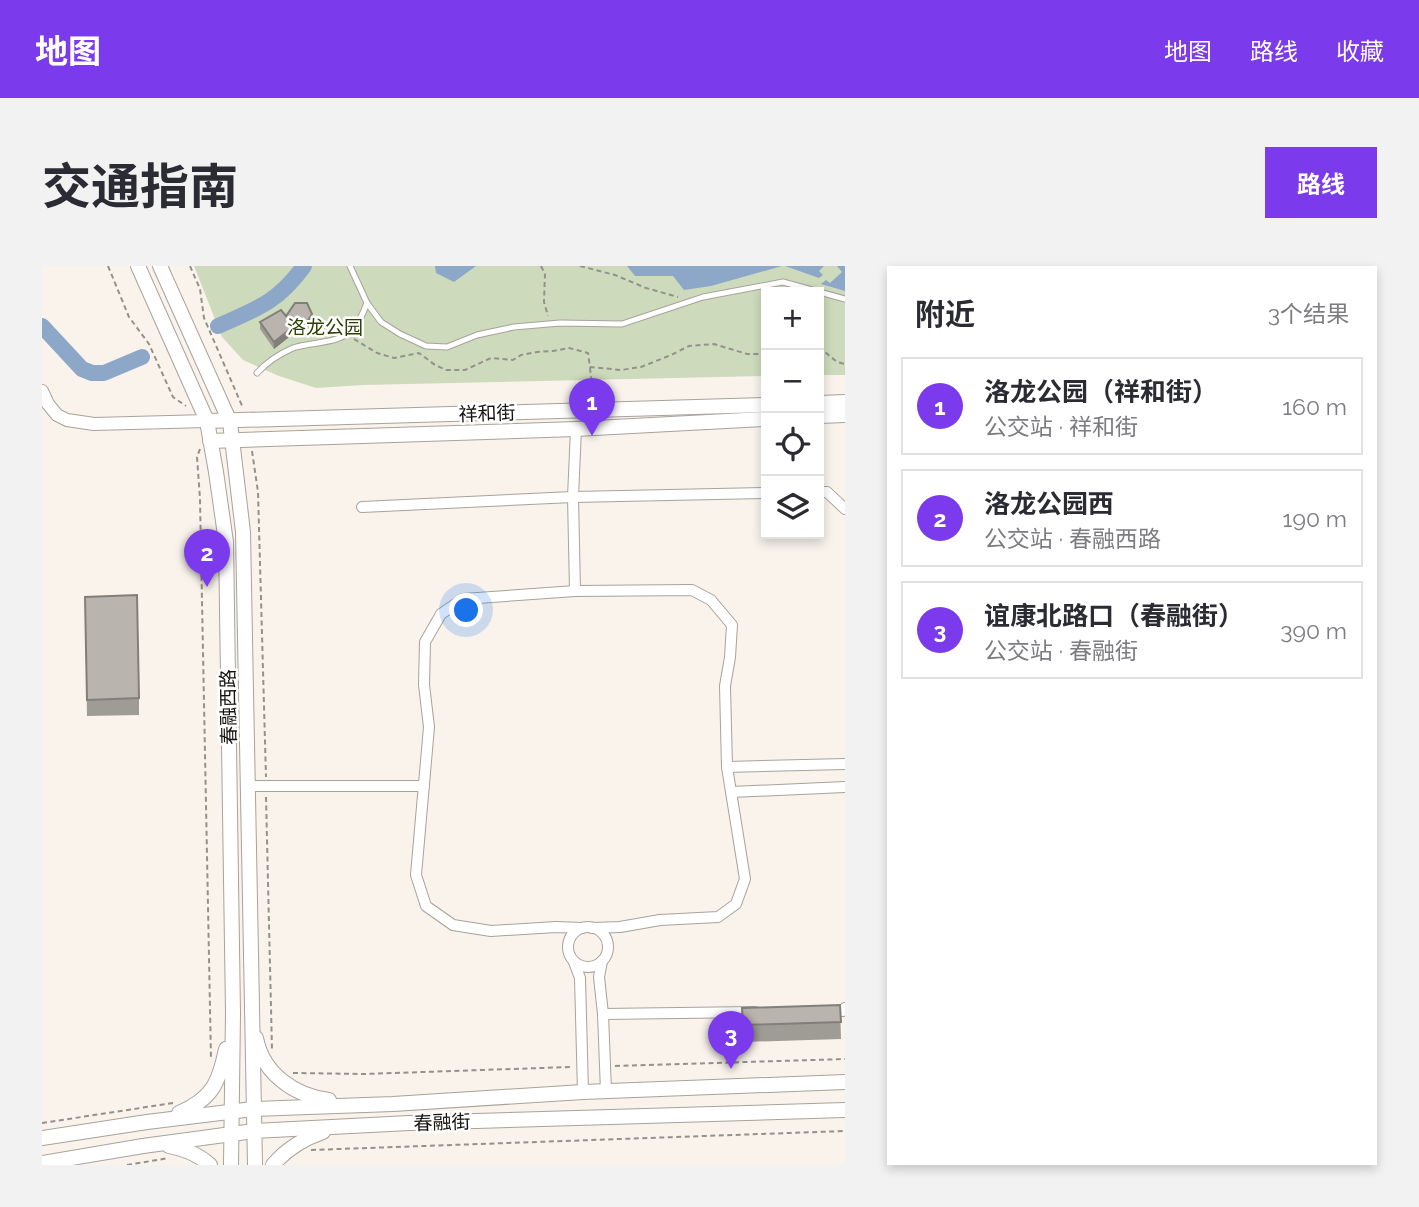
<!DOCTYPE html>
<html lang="zh">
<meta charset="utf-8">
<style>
:root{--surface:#fff;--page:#f2f2f3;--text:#2b2b33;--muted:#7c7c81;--line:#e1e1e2;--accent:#7c3aed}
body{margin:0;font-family:Raleway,"Noto Sans SC",sans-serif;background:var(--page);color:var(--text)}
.controls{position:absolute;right:21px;top:21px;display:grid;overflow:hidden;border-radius:0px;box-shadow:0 4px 10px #0003}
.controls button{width:63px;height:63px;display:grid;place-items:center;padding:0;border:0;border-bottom:2px solid var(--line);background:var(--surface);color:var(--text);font:35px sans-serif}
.you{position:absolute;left:425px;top:345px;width:24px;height:24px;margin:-18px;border:5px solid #fff;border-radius:50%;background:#1a73e8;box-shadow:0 0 0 10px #1a73e833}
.badge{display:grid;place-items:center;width:46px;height:46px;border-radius:50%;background:var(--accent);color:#fff;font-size:23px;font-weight:700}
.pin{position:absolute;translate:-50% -58px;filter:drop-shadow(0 2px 4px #0008)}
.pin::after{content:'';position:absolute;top:37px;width:24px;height:21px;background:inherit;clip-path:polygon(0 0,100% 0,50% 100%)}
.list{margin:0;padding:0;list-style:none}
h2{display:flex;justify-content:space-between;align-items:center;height:91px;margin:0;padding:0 28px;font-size:30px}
h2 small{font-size:23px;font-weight:400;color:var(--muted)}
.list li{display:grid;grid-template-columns:46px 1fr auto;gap:21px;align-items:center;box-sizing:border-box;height:98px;margin:0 14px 14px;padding:0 14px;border:2px solid var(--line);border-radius:0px}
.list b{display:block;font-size:26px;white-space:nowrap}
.list p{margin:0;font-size:23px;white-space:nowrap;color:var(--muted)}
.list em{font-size:23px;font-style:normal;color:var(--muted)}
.icon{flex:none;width:38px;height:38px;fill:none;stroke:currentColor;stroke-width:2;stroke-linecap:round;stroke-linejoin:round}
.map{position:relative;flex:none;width:803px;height:899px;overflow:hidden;border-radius:0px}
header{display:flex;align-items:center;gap:42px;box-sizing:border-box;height:98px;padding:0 35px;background:var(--accent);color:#fff}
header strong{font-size:33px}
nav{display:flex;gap:38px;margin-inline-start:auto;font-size:24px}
.intro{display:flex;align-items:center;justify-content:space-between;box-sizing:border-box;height:168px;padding:0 42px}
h1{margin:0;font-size:49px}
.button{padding:18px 32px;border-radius:0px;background:var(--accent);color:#fff;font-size:24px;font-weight:700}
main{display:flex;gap:42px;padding:0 42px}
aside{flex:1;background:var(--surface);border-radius:0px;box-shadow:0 4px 10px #0003}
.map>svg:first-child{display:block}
</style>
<header>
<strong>地图</strong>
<nav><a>地图</a><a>路线</a><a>收藏</a></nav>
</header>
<div class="intro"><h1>交通指南</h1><a class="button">路线</a></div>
<main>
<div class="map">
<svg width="803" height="899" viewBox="0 0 803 899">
<rect width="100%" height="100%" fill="#f9f3ec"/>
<path fill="#cddbbc" d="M152,0h651v109h-26v-83h-53v84l-403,9 -47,3 -37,-12 -36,-16 -21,-23z"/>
<g fill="#8da7c8">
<path d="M393,0h41l-22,16 -18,-9z"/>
<path d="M585,0h155l-71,20 -27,4 -11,-14h-38z"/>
<path d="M743,0h39l-5,5 4,4 -4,3z"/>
<path d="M795,0h8v25l-24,-7 5,-4 4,3 12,-11z"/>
</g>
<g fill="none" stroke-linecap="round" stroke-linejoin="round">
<g stroke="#8da7c8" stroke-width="16">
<path d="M0,60l40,43 10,4h12l38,-16"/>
<path d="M176,60c39,-17 60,-24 86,-60"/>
</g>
<defs>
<g id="service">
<path d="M308,0l17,37 14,19 19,12 26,12 21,1 30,-12 37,-8 46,-4 62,1 81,-27 80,-15 62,17"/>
<path d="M215,107c10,-11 22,-19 36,-25 20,-7 47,-3 62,-21 5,-7 9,-16 12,-24"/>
</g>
<g id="minor">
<path d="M777,226h8l18,17"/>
<path d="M320,241l211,-10 193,-4"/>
<path d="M533,325l-2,-94 3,-68"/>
<path d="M685,501l118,-3"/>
<path d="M206,520h176"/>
<path d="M689,526l114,-5"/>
<circle cx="546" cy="681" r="20"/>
<path d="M540,662l-26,-1 -65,4 -38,-6 -27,-19 -10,-31 13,-148 -5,-42 1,-43 16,-28 22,-15 112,-8 117,-1 19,10 21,25 -2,32 -5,29 2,81 18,112 -9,25 -18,13 -58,3 -40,7 -28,1"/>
<path d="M560,695l-3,16 4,37 3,77"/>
<path d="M532,696l6,16 3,114"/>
<path d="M785,745h16l2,-3"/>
<path d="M561,748l152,-2"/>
</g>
<path id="tertiary" d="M0,125l6,13 9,11 10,5 27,4 113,-3"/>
<g id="secondary">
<path d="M96,0l69,155 9,51 10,70 7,471 -2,152"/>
<path d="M118,0l70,156 13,110 12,633"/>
<path d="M777,137l26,-1"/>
<path d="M777,150l26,-1"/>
<path d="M165,155l559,-16"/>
<path d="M168,175l366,-12 190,-10"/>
<path d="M214,772c7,36 39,58 73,62"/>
<path d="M137,847c33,-14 40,-30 47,-64"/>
<path d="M0,872l105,-16 106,-13 140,-5 190,-12 262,-10"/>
<path d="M127,880c16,3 29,8 41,19"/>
<path d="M0,897l101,-17 111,-15 155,-8 436,-13"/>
<path d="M231,899c14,-17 30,-26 50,-33"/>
</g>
</defs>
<use href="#service" stroke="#a8a29b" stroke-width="7"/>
<use href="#minor" stroke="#a8a29b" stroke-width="12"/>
<use href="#tertiary" stroke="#a8a29b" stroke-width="14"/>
<use href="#secondary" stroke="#a8a29b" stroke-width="16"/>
<g stroke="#94908a" stroke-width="2" stroke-dasharray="5 3.5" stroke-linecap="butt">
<path d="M66,0l21,51 20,27 24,53 13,9"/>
<path d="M148,0l10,23 4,29 39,90"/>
<path d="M499,0l4,8 -1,28 4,14"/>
<path d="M538,0l35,9 31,13 32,9"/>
<path d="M312,73l23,14 17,5 25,-5 16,12 11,5h19l26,-12 22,2 8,-5 16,-3 16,-1 16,-3 19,5 2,14 31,3 20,-3 30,-12 18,-9 25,-2 33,10h19"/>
<path d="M777,81l18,15 8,2"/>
<path d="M548,102l2,18"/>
<path d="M158,183l-3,8 3,42 11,560"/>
<path d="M210,185l6,41 8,285"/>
<path d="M224,531l6,253"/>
<path d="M573,800l230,-7"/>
<path d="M251,807l71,1 207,-7"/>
<path d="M0,857l131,-20"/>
<path d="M269,884l534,-19"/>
<path d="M85,899l42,-7"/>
</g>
<use href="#service" stroke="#fff" stroke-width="5"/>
<use href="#minor" stroke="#fff" stroke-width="10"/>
<use href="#tertiary" stroke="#fff" stroke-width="12"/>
<use href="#secondary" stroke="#fff" stroke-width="14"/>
</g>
<g fill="#9f9b95">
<path d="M270,55l-6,10 -8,-1 -24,19 -14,-20v-7z"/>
<path d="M43,347l54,85v17l-52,1z"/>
<path d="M798,739l1,34 -98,3 -1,-34z"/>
</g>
<g fill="#827e79">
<path d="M270,48v7l-6,10v-7z"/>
<path d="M256,57v7l-24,19v-7z"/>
</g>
<g fill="#b9b4ad" stroke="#827e79" stroke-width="2">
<path d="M253,37h12l5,11 -6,10 -8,-1 -24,19 -14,-20 21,-12 5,6z"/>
<path d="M95,329l2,103 -52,2 -2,-103z"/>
<path d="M798,739l1,17 -98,3 -1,-17z"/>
</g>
<g text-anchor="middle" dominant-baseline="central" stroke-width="5" stroke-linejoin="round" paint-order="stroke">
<g font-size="19" fill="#2b3f00" stroke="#fff">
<text x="283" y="61">洛龙公园</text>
</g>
<g font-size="19" fill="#14120f" stroke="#fff">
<text transform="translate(445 147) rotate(-2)">祥和街</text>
<text transform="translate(186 441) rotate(-91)">春融西路</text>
<text transform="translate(400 856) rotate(-2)">春融街</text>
</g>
</g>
</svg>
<div class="controls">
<button>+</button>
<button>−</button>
<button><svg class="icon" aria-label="locate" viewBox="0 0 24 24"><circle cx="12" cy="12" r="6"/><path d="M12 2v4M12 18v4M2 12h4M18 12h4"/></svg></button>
<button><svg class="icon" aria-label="layers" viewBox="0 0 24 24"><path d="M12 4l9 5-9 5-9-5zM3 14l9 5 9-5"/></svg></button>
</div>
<div class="you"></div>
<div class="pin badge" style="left:550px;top:170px">1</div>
<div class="pin badge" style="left:165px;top:321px">2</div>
<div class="pin badge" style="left:689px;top:803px">3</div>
</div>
<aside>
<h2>附近<small>3个结果</small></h2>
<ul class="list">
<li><span class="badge">1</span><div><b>洛龙公园（祥和街）</b><p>公交站 · 祥和街</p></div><em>160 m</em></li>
<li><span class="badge">2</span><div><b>洛龙公园西</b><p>公交站 · 春融西路</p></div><em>190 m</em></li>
<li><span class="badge">3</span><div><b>谊康北路口（春融街）</b><p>公交站 · 春融街</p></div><em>390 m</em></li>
</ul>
</aside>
</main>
